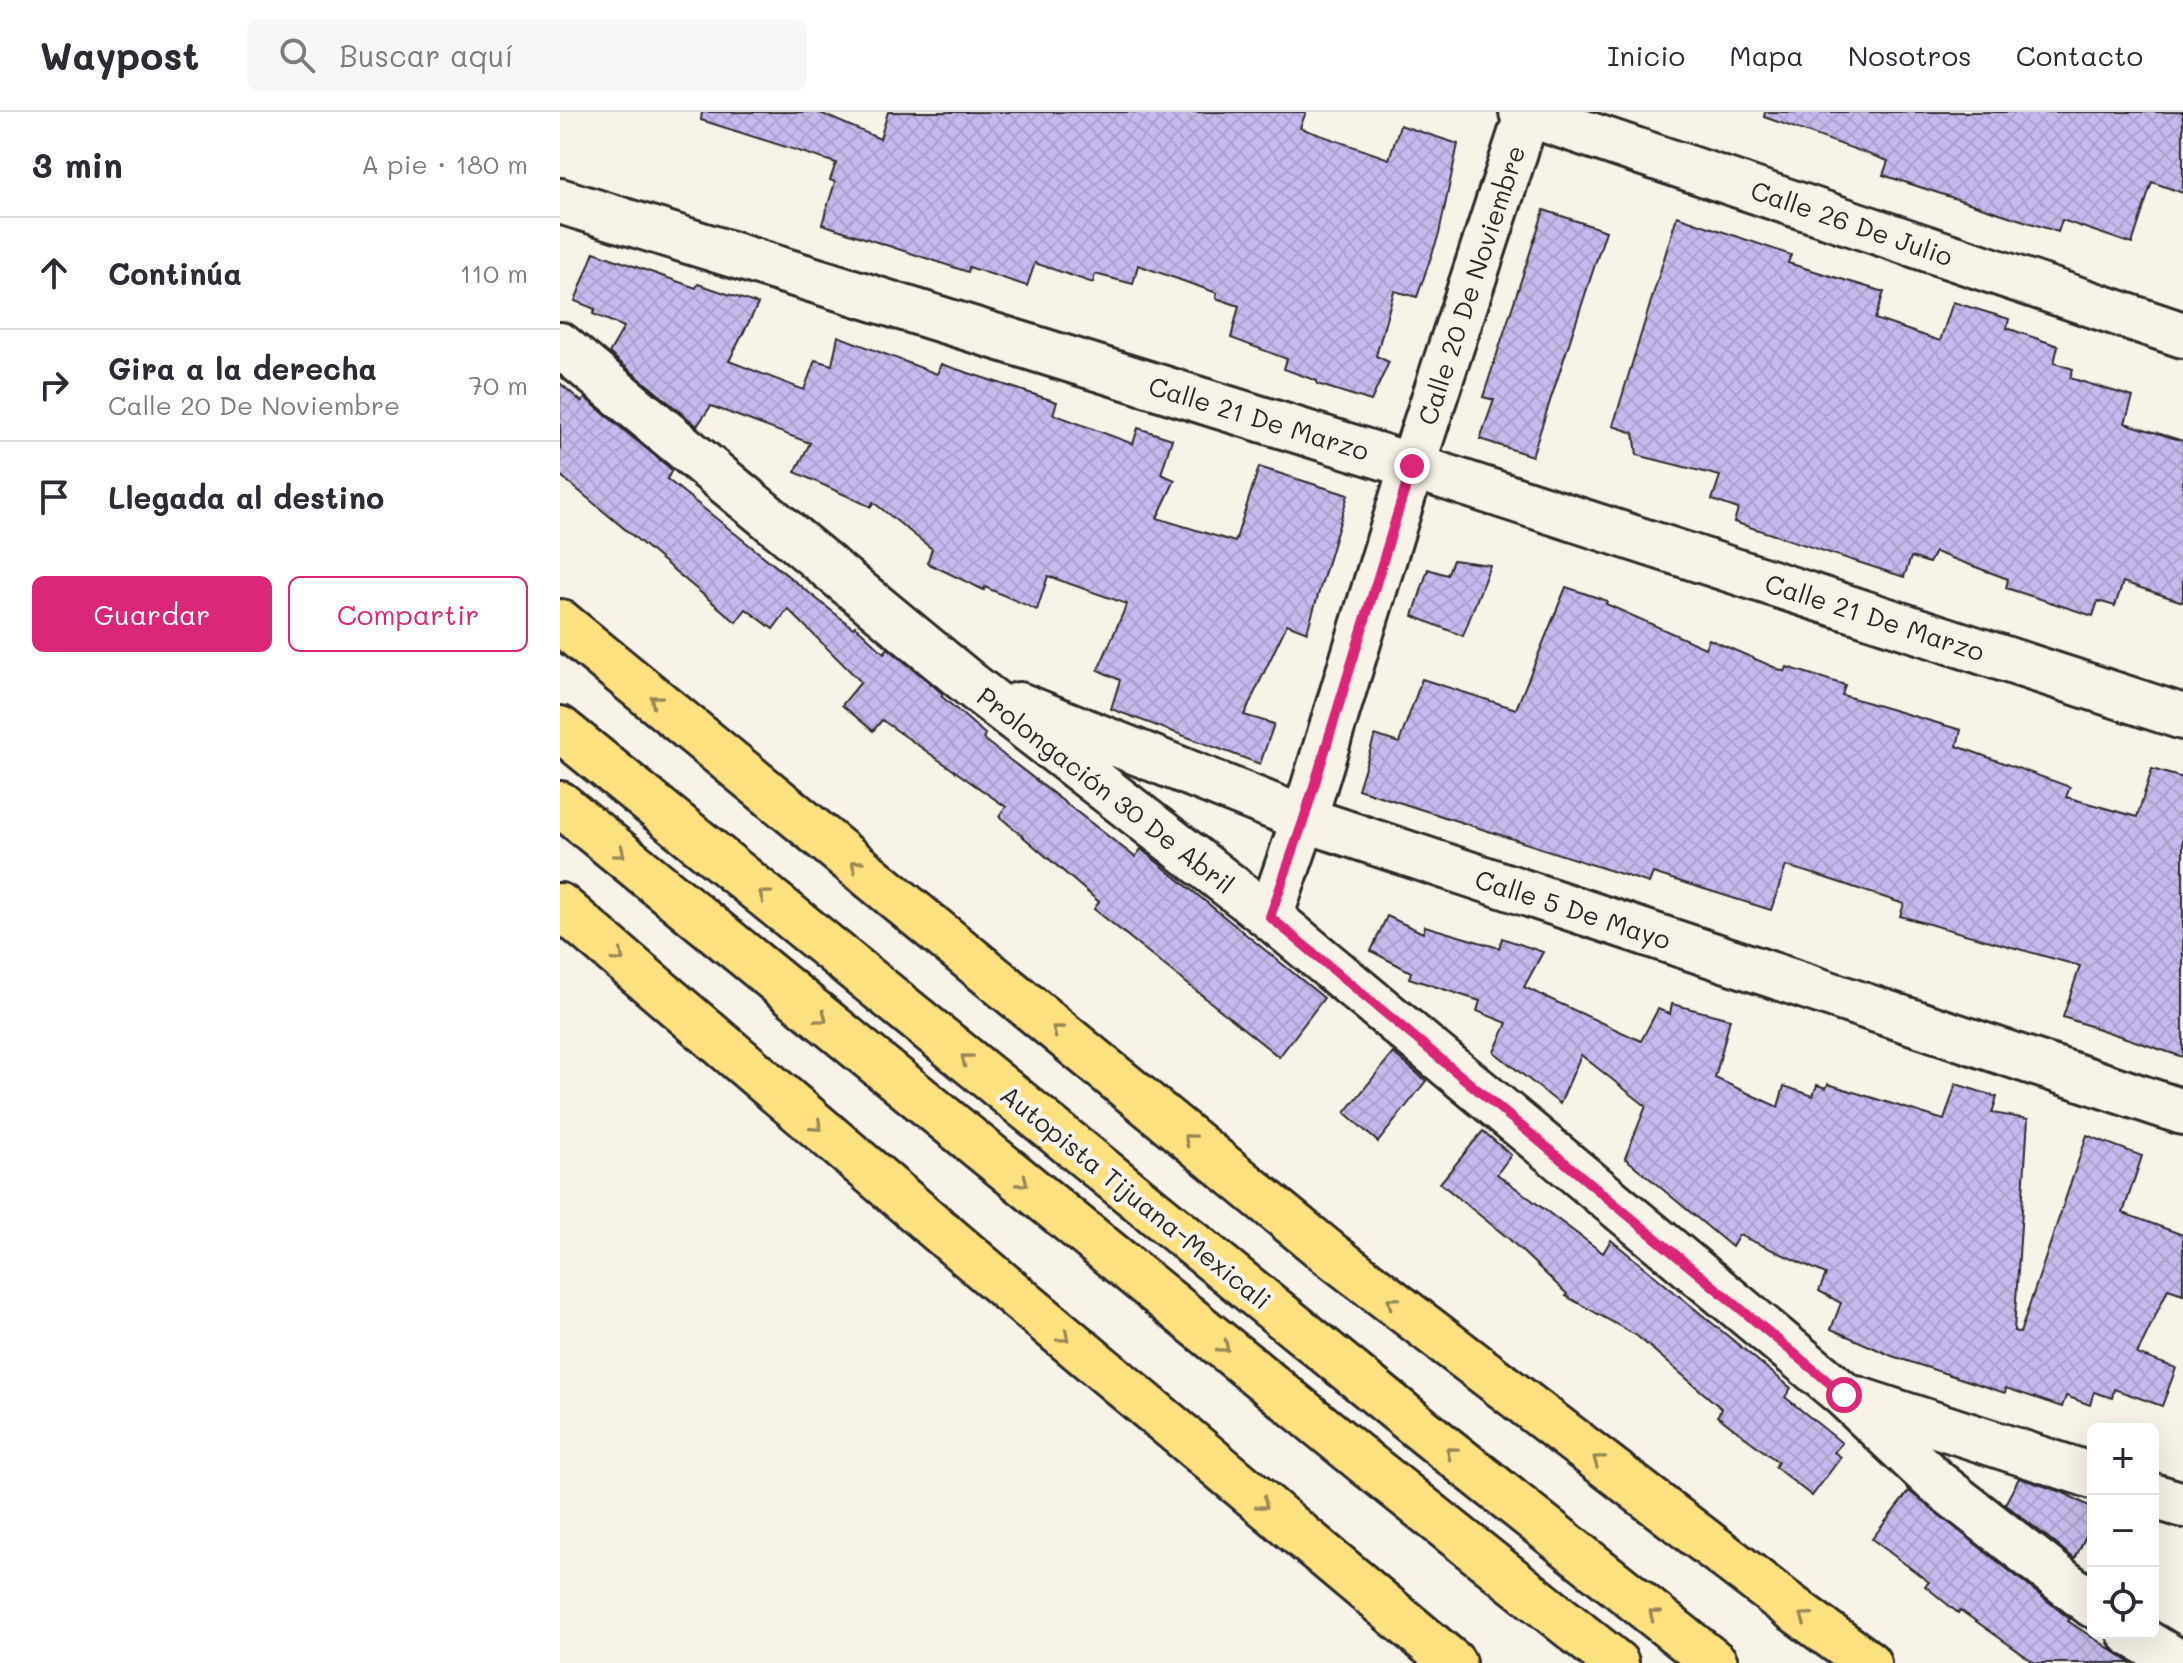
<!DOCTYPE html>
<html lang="es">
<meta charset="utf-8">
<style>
:root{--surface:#fff;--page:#f7f7f7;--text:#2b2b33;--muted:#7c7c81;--line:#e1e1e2;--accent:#db2777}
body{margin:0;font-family:Mali,sans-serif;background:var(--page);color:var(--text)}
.controls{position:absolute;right:24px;bottom:24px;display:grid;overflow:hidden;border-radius:12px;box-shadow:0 8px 32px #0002}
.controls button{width:72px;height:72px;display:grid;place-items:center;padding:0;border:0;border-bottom:2px solid var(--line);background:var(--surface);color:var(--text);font:40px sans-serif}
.stop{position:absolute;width:24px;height:24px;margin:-18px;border:6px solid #db2777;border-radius:50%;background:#fff}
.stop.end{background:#db2777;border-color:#fff;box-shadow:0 2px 8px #0008}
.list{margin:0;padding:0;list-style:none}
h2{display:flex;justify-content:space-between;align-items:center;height:104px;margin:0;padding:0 32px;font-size:34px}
h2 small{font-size:26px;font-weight:400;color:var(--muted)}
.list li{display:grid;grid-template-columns:52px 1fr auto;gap:24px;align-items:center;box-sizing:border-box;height:112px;padding:0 32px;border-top:2px solid var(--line)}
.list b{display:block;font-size:30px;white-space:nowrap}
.list p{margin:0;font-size:26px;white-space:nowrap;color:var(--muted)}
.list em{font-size:26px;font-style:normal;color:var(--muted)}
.actions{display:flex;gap:16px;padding:24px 32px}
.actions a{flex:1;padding:18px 0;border:2px solid var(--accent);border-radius:12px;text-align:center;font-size:28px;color:var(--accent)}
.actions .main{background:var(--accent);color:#fff}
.icon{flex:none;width:44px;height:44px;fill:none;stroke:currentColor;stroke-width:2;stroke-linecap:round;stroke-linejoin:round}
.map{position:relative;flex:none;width:1623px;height:1551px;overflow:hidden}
header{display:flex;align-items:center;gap:48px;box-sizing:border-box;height:112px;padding:0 40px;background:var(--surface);border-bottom:2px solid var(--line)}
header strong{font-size:38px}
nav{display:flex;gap:44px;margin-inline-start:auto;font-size:28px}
.search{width:560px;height:72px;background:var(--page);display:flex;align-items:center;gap:20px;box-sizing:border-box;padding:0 28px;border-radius:12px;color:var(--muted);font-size:30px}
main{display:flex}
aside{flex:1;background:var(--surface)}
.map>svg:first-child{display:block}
</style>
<header>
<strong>Waypost</strong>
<div class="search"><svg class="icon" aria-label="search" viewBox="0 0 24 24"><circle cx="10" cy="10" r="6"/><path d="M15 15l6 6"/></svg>Buscar aquí</div>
<nav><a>Inicio</a><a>Mapa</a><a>Nosotros</a><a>Contacto</a></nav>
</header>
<main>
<aside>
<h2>3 min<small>A pie · 180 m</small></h2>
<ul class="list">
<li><svg class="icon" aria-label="ahead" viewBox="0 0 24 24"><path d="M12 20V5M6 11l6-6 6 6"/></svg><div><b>Continúa</b></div><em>110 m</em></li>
<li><svg class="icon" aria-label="right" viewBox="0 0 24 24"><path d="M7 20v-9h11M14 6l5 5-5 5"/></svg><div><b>Gira a la derecha</b><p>Calle 20 De Noviembre</p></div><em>70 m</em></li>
<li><svg class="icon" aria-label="arrive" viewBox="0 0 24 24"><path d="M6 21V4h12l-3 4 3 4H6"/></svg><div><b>Llegada al destino</b></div></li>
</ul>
<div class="actions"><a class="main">Guardar</a><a>Compartir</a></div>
</aside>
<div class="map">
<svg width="1623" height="1551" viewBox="0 0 1623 1551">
<defs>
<pattern id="building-cross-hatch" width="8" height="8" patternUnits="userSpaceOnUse" patternTransform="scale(2)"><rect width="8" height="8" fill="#c6baec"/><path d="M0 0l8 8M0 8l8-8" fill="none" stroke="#aaa0cb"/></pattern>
</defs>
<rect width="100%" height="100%" fill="#f7f3e8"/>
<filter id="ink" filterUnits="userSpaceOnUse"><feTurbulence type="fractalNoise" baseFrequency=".0125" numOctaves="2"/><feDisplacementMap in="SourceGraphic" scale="16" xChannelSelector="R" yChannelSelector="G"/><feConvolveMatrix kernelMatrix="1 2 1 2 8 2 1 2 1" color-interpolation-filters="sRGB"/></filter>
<g filter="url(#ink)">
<g fill="url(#building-cross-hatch)" stroke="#2b2b2b" stroke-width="2">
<path d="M142,0h116l62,27 8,-27h418l-6,16 89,31 11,-34 58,19 -19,90 -22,63 -23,-6 -18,65 13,6 -18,39 -54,-17v-3l-33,-12 3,-10 -56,-21 8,-32 -23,-8 1,-5 -79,-28 -5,19 -38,-10 -2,9 -58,-20 -8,23 -58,-19 -1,5 -146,-48 13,-42 -5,-2 6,-17 -135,-43z"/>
<path d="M1205,0h418v81l-31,-11 -20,62 -70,-24 -4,12 -175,-57 5,-14 -124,-44z"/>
<path d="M984,98l62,21 -74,225 -52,-17 14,-39 -11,-3z"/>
<path d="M1117,104l114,39 -3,8 96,29 -9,27 65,22 13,-39 56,17 -2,9 51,18 -4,17 19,6 -3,9 63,19 -8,26 58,18v161l-60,-20 -8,24 -17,-5 -5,15 -87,-28 2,-9 -73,-27 -6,11 -18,-6 -7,20 -170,-55 4,-13 -26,-9 8,-24 -83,-21 -3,-22 -21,-7z"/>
<path d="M34,140l102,36 2,-4 60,20 -29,57 75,29 11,-30 17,5 6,-29 99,38 4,-10 116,38 -4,12 80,30 5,-16 34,11 -11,35 14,6 -18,38 78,24 24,-75 89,28 -41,137 -20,-8 -43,91 30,9 -14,40 -149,-55 9,-29 -22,-10 29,-66 -79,-28 -11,34 -52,-23 -1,3 -57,-27 5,-14 -59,-47 -2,5 -76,-35 15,-29 -99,-37 -14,20 -88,-73 15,-26 -31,-13 2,-5 -20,-8z"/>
<path d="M0,271l22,19 3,-4 87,72 -5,9 186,149 2,-2 29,27 4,-5 55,46 -2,2 44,38 -2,5 152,118 6,-8 183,149 -45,59 -185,-148 5,-7 -100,-86 7,-9 -124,-87 -9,11 -31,-26 19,-23 -73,-73 -15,20 -27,-20 -10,13 -176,-147z"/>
<path d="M893,448l37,5 -27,71 -50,-20 15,-47 19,6z"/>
<path d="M1006,475l41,14 -1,3 99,44 4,-9 76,33 2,-5 58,18 -3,10 119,35 -4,16 113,41 -4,10 71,20 15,-48 31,9v279l-120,-40 17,-51 -180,-50 4,-12 -87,-29 -31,-9 -15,44 -118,-37 -4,10 -291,-94 17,-54 24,8 23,-64 94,30z"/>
<path d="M827,804l36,17 2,-7 74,22 3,-10 41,14 -19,35 117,54 17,-32 12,5 2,-10 58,15 -15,59 63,29 6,-21 29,10 4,-11 9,3 2,-4 116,36 12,-36 41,13 -5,16 36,6 -14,212 6,2 67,-198 55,21 -19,57 60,22v59l-15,-5 -31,65 39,14 -14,38 -48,-17 -2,9 -18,-6 -4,13 -24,-9 -4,11 -56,-19 -1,5 -113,-37 -61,-27 10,-26 -22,-12 7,-17 -87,-39 -7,12 -107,-89 21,-52 -65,-51 -21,49 -66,-52 13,-29 -30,-12 3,-10 -71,-23 2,-6 -40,-21z"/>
<path d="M833,941l33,28 -48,61 -33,-29z"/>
<path d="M923,1019l28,24 -14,19 106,79 8,-13 163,134 17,14 -6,9 57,46 -8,9 7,5 -29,39 -37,-29 3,-5 -61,-46 5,-7 -85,-73 -71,-40 1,-2 -59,-56 -68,-55z"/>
<path d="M1459,1366l43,14 31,16v13l-18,38 -70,-55z"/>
<path d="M1349,1379l161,128 -2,2 63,42h-96l-75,-53 -2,3 -33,-27 4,-4 -57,-43z"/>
</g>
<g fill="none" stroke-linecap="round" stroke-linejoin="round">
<defs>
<g id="minor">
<path d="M962,0l661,223"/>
<path d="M0,89l852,265 771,251"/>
<path d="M0,233l411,340 299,232 574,478 92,87 157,123"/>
<path d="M459,593l285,114 879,293"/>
<path d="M710,805l34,-98 108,-353 116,-354"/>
<path d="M1296,1287l237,77"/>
<path d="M1593,1384l30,9"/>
<path d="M1570,1521l50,30"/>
</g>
<g id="highway">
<path d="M0,510l770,632 457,350 81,59"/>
<path d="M0,617l871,708 284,226"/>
<path d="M0,692l807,660 249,199"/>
<path d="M0,794l444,380 449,377"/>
</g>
</defs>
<use href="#minor" stroke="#2b2b2b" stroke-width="50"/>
<use href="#highway" stroke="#2b2b2b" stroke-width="50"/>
<use href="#minor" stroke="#f7f3e8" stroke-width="44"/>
<use href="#highway" stroke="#fde080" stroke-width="44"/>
</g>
<defs><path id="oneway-chevron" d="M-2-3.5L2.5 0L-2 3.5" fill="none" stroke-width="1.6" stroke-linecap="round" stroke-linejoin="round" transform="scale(2)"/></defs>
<g stroke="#948656">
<use href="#oneway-chevron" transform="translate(95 588) rotate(-141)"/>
<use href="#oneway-chevron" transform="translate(60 741) rotate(39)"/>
<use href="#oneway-chevron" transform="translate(296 753) rotate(-141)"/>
<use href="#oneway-chevron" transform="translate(204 783) rotate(-141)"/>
<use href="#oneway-chevron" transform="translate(59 845) rotate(41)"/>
<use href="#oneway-chevron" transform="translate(262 906) rotate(39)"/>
<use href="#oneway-chevron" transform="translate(497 918) rotate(-141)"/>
<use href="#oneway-chevron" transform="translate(406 947) rotate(-141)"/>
<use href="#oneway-chevron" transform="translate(257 1014) rotate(41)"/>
<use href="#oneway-chevron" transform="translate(629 1027) rotate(-141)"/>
<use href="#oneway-chevron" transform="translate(463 1070) rotate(39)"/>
<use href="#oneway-chevron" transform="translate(832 1190) rotate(-142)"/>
<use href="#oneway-chevron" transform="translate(504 1225) rotate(40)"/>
<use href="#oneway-chevron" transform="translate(664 1235) rotate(39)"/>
<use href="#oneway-chevron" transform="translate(891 1340) rotate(-141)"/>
<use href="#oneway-chevron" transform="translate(1038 1348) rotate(-143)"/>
<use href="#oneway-chevron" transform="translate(703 1392) rotate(40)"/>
<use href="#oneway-chevron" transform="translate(1094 1502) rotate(-141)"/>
<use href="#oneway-chevron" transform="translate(1245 1505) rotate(-144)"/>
</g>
</g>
<g fill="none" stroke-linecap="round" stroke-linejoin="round" filter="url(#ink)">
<path stroke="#db2777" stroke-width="10" d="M852,354l-108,353 -34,98 574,478"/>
</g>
<g text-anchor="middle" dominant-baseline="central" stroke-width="8" stroke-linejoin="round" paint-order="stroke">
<g font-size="26" fill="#2b2b2b" stroke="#f7f3e8">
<text transform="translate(1292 111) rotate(19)">Calle 26 De Julio</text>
<text transform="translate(911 173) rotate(-72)">Calle 20 De Noviembre</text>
<text transform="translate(699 306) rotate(17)">Calle 21 De Marzo</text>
<text transform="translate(1315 505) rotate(18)">Calle 21 De Marzo</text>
<text transform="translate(546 678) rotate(38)">Prolongación 30 De Abril</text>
<text transform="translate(1013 797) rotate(18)">Calle 5 De Mayo</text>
<text transform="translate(576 1085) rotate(39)">Autopista Tijuana-Mexicali</text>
</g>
</g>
</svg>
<div class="controls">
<button>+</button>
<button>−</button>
<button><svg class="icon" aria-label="locate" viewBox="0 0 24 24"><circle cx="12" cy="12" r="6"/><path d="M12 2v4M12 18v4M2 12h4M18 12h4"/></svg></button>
</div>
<div class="stop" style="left:1284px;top:1283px"></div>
<div class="stop end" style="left:852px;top:354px"></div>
</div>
</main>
